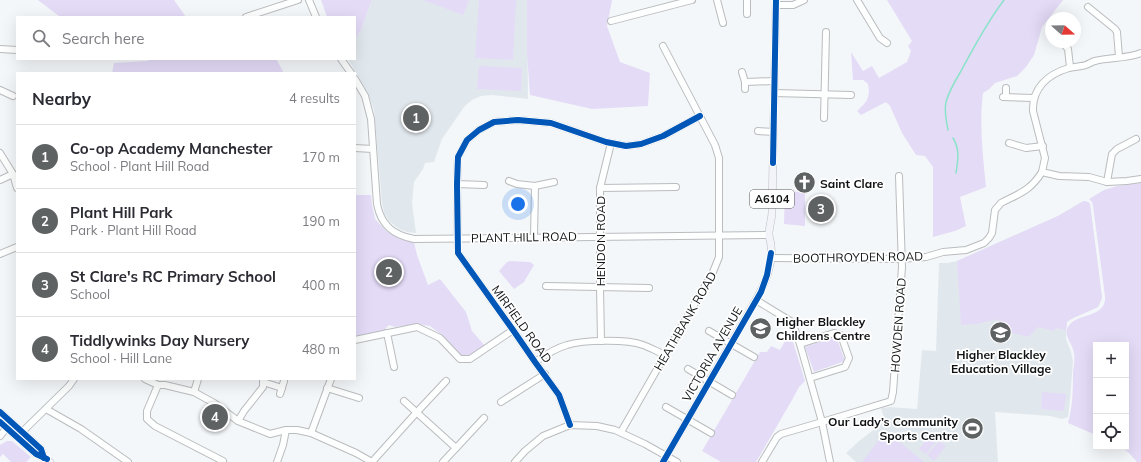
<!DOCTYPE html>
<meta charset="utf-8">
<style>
:root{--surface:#fff;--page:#f2f2f3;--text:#2b2b33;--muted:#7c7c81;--line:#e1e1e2;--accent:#5f6263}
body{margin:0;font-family:Mulish,sans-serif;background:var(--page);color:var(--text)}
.controls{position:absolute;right:12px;bottom:12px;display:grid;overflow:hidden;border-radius:0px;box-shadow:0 4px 16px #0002}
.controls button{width:36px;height:36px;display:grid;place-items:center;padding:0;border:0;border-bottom:1px solid var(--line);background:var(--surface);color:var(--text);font:20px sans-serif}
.compass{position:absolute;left:1045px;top:12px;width:36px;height:36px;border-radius:50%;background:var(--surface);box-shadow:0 4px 16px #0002;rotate:110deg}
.you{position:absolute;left:518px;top:204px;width:14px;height:14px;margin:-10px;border:3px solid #fff;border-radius:50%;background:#1a73e8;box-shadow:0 0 0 6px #1a73e833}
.badge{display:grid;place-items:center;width:26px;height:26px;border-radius:50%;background:var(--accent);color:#fff;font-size:13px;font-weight:700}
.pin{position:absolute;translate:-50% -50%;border:2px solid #fff;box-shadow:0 1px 4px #0006}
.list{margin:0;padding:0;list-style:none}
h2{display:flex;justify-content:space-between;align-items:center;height:52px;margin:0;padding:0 16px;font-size:17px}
h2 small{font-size:13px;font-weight:400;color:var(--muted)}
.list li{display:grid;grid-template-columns:26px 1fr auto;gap:12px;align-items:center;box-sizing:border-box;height:64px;padding:0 16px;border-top:1px solid var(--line)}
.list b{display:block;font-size:15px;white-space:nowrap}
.list p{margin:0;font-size:13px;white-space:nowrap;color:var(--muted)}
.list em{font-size:13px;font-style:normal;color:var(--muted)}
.icon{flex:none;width:22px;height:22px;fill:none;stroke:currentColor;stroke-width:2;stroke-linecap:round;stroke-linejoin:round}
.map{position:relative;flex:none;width:1141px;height:462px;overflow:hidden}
.search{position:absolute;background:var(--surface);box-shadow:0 4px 16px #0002;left:16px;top:16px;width:340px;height:44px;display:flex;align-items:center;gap:10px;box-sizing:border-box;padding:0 14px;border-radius:0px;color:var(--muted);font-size:15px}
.panel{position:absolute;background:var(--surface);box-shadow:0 4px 16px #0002;left:16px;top:72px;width:340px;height:308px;border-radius:0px}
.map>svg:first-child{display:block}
</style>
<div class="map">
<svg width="1141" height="462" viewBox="0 0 1141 462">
<rect width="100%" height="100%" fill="#f4f7f9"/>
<g fill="#e1e8ed">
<path d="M372,0h155l1,99 -36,-4 -11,1 -9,4 -8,7 -22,32 -8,23 -9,1 -2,6 -9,13 -2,21 4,30 -9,-1 -8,-3 -10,-8 -5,-8 -2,-10 -8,-93 -6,-17 -20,-34h7v-19l6,-10z"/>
<path d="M1083,201l5,1 2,2 12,94 -4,9 -25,11 -6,4 -1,17 5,13 2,9 -3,39 -2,17 -6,2 -12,-3 -55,-4 3,50h-142l-10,-9 13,-12 26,-20 -4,-13 9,-1 27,2 5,-59 14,1 3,-88h9l9,-2 101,-45z"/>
</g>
<g fill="#e4dbf7">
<path d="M38,0h136l12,17h-121l-6,-1z"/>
<path d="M321,0h51l-11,30 -6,10v-23h-28z"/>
<path d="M423,0h46l-6,15z"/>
<path d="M479,0h37l-3,60 -38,-2z"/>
<path d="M527,0h85l-5,26 13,36 30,11 -2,33 -56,3 -62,-14 -3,-41z"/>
<path d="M887,0h176l-21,27 -8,28 -8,12 -9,9 -22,7 -7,7 -5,3c-4,32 0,63 3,94l-26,10 6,29 -11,5 -22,6v-70l-8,-11 -9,-1 -14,-22 -12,-27 -4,-4 -25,13 -4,-4c9,-8 14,-13 11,-27l-5,-4h-10l-2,-28 12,19 9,-5 7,12 28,-16 4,-11 -3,-5 4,-5z"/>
<path d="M153,59h123l8,14h-172l2,-10 33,-2z"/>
<path d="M479,66l43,2 -1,23 -44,-2z"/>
<path d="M1141,183v279h-4l-8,-9 -9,-6h6v-102h-30v90l-28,-12c5,-18 5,-34 5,-52 1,-6 2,-13 1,-18 -1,-9 -11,-17 -6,-26 9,-15 39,-8 37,-31l-12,-90 -1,-4 -3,-3 15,-9 13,-4z"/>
<path d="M785,191l20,1v34l-21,-2z"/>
<path d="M355,195h16l1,10 3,14 11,12 14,8 14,3 3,13 11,30 12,-6 26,33 6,19 13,15 -15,10h-8l-20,-21 -12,-9 -16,-2 -19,3 -6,-2 -5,5 -29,9z"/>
<path d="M1084,201l4,1 2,2 11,85 1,9 -4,9 -29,13 -2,2 -1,8 -11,-2 -1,3 -16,-4 -9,10 -26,-6 -5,-12 -21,5 -16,1 -4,-64 101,-45z"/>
<path d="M510,261l20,1 4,3 -10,17 -10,7 -15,-18 8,-9z"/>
<path d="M790,332l15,49 -6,6 -7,13 -36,62h-35l-19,-11 58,-99h7l4,-6 9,4z"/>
<path d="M836,336l9,25 -31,11 -9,-25z"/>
<path d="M1042,392l24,2 -2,17 -23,-2z"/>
<path d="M886,431l38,31h-62z"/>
<path d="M931,434l6,6 -11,14 -7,-5z"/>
<path d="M7,441h5l19,16 -5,5h-15l-8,-8 -3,3v-12z"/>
<path d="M939,441l7,5 -12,15 -7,-6z"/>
</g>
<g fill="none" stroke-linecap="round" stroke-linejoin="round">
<g stroke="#8ae3c9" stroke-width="1.5">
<path d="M948,130c-2,-10 -4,-19 -2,-28 3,-11 9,-21 15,-31 13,-24 26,-49 43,-71"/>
<path d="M953,138c7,11 5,23 3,35"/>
</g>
<defs>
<g id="minor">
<path d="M309,0l7,17"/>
<path d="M717,0l6,23"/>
<path d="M857,0l23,38 7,5"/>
<path d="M776,5h17l11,-5"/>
<path d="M1088,7l27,22 2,3 2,25"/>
<path d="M747,14v-14"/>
<path d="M246,17l52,-17"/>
<path d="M611,21l81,-21"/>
<path d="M1062,42l6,7 2,18"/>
<path d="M0,49l17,1"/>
<path d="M341,59l10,14"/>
<path d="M742,72l3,10v7"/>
<path d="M355,79l10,17 6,23 6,85c4,21 16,31 37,35l355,-4"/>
<path d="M745,82l29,-1"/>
<path d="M1006,88v9"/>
<path d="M0,90l13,6"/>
<path d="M774,93l77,2"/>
<path d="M1003,97l31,1"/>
<path d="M824,118l2,-86"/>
<path d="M758,131l15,1"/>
<path d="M1009,143l17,5 17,-2"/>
<path d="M355,148l18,1"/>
<path d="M0,153l13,21 4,14"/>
<path d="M1042,172l3,-14 -12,-47c-1,-23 15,-37 36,-43 4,-1 8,-1 12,-2 5,0 10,-4 14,-5 15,-4 32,-2 46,-8"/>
<path d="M0,180l13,-6"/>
<path d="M509,181l8,3 18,2 -1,51"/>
<path d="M1107,182l5,-28 5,-5 19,-10"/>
<path d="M457,184l27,1"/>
<path d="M535,186l19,-4"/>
<path d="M600,188l76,-1"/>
<path d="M0,254l17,-7"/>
<path d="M771,258l130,1 25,-2 17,-5 23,-2 18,-7 5,-5 3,-5 3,-23 6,-7c19,-10 29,-12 41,-31l17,4 30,1 18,5 20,-1 14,-2"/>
<path d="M546,286l103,2"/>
<path d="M756,300l36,22 8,22 22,78 8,40"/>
<path d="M709,331l45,26"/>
<path d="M387,333l7,34"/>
<path d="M355,340l62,-13 23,11 20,21h10l43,-29"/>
<path d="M601,341l-1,-54v-99l11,-45"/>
<path d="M800,344l34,-11 7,2 8,23 -4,9 -35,11"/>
<path d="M535,362c10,-7 21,-14 32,-17 16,-5 60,-6 76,0 8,3 15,7 23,10"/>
<path d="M688,369l44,26"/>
<path d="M145,379l13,6h7l29,7 20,11 24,18 32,13 16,-4h11l14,3 45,20 16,9"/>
<path d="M263,382l19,6"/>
<path d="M158,385l-11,26v8l8,7 68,35"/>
<path d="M327,388l32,10"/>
<path d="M194,392l4,-13"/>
<path d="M280,394l4,-13"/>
<path d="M404,401l52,47"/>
<path d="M501,402l44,-28"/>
<path d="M666,407l45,26"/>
<path d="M46,409l35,20 47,33"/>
<path d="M238,421l6,-10 19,-24v-8"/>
<path d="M570,425l-11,-30 -24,-33 -22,-32 -55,-77 -1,-69 1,-27 9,-17 12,-10 15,-8 24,-2 33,3 55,19 20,4 15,-2 22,-8 37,-20"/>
<path d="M621,432l92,-160 6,-15v-99l-4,-13 -52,-99"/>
<path d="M311,433l20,-54"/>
<path d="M0,436l9,-11"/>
<path d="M17,437l52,-51 5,-7"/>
<path d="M277,462l6,-17 3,-15"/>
<path d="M372,462l45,-50 29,-31"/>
<path d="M443,462l41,-44"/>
<path d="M515,462l10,-11 18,-15 27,-11 27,1 18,4 30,14 32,18"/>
<path d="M762,462l15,-25 4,-3 41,-12 69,-21 2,-9 9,-125 -3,-91"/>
</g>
<g id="major">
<path d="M0,412l41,37 3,9"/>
<path d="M0,422l36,32 8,4 6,4"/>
<path d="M663,462l93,-162c9,-16 17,-35 15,-54 0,-4 -2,-8 -2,-12 0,-7 3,-15 3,-22l4,-212"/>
</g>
</defs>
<use href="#minor" stroke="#babcbe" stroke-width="8"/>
<use href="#major" stroke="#b9bdc5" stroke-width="8"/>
<use href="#minor" stroke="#fdfefe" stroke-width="6"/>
<use href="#major" stroke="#f3f4f9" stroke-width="7"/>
<defs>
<g id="cycleway">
<path d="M773,163l3,-163"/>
<path d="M0,412l41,37 3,9"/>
<path d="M0,422l36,32 11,5"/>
<path d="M570,425l-11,-30 -24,-33 -22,-32 -55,-77 -1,-69 1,-27 9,-17 12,-10 15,-8 24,-2 33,3 55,19 20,4 15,-2 22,-8 37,-20"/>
<path d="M663,462l98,-170 6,-17 4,-22"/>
</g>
</defs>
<use href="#cycleway" stroke="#fff" stroke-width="8"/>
<use href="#cycleway" stroke="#0057b8" stroke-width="6"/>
</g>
<defs>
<symbol id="church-disc" viewBox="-11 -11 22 22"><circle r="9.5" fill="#5f6263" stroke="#fff"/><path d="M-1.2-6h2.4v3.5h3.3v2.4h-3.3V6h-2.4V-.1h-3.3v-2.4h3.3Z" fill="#fff"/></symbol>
<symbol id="school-disc" viewBox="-11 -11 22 22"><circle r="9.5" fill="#5f6263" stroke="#fff"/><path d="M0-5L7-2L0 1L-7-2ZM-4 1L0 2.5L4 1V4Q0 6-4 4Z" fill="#fff"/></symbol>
<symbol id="stadium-disc" viewBox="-11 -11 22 22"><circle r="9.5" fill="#5f6263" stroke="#fff"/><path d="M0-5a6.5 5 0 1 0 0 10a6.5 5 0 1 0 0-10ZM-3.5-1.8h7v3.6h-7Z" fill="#fff"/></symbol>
</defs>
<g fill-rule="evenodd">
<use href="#church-disc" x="792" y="170" width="25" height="25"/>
<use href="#school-disc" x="748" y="316" width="25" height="25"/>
<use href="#school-disc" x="988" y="320" width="25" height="25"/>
<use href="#stadium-disc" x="960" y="416" width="25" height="25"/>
</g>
<g text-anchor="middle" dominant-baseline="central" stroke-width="3.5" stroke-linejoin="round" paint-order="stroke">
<rect fill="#fff" stroke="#575859" stroke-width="1" x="750" y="190" width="44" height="18" rx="3"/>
<g font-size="11" font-weight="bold" fill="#0f1112">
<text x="772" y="199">A6104</text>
</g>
<g font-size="12" font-weight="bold" fill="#0f1112" stroke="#fff" text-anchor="start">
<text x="820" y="183">Saint Clare</text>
<text x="776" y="321">Higher Blackley<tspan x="776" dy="14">Childrens Centre</tspan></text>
<text x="1001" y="354" text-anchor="middle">Higher Blackley<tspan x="1001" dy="14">Education Village</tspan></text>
<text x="958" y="421" text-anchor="end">Our Lady’s Community<tspan x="958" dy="14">Sports Centre</tspan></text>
</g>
<g font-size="12" fill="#0f1112" stroke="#fff">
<text transform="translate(524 237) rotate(-1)">PLANT HILL ROAD</text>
<text transform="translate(600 241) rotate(-90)">HENDON ROAD</text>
<text transform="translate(858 257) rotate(-1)">BOOTHROYDEN ROAD</text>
<text transform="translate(685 321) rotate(-60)">HEATHBANK ROAD</text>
<text transform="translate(522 324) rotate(54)">MIRFIELD ROAD</text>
<text transform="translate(898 325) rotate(-86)">HOWDEN ROAD</text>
<text transform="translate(712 354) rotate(-60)">VICTORIA AVENUE</text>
</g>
</g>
</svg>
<div class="controls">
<button>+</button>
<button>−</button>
<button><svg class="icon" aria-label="locate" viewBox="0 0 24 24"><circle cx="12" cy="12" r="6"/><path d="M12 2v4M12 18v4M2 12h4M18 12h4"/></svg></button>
</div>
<svg class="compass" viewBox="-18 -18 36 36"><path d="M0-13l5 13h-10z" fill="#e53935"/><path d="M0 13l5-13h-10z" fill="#7c7c81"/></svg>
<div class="you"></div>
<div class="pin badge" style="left:416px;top:118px">1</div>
<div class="pin badge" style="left:389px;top:272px">2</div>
<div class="pin badge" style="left:821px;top:209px">3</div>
<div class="pin badge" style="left:215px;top:417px">4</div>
<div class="search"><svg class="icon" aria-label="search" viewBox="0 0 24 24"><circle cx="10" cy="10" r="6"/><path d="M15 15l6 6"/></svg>Search here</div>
<section class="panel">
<h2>Nearby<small>4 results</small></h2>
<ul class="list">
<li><span class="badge">1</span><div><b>Co-op Academy Manchester</b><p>School · Plant Hill Road</p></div><em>170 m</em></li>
<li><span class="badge">2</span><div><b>Plant Hill Park</b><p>Park · Plant Hill Road</p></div><em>190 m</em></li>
<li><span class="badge">3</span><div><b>St Clare's RC Primary School</b><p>School</p></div><em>400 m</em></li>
<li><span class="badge">4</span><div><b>Tiddlywinks Day Nursery</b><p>School · Hill Lane</p></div><em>480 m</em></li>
</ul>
</section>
</div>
